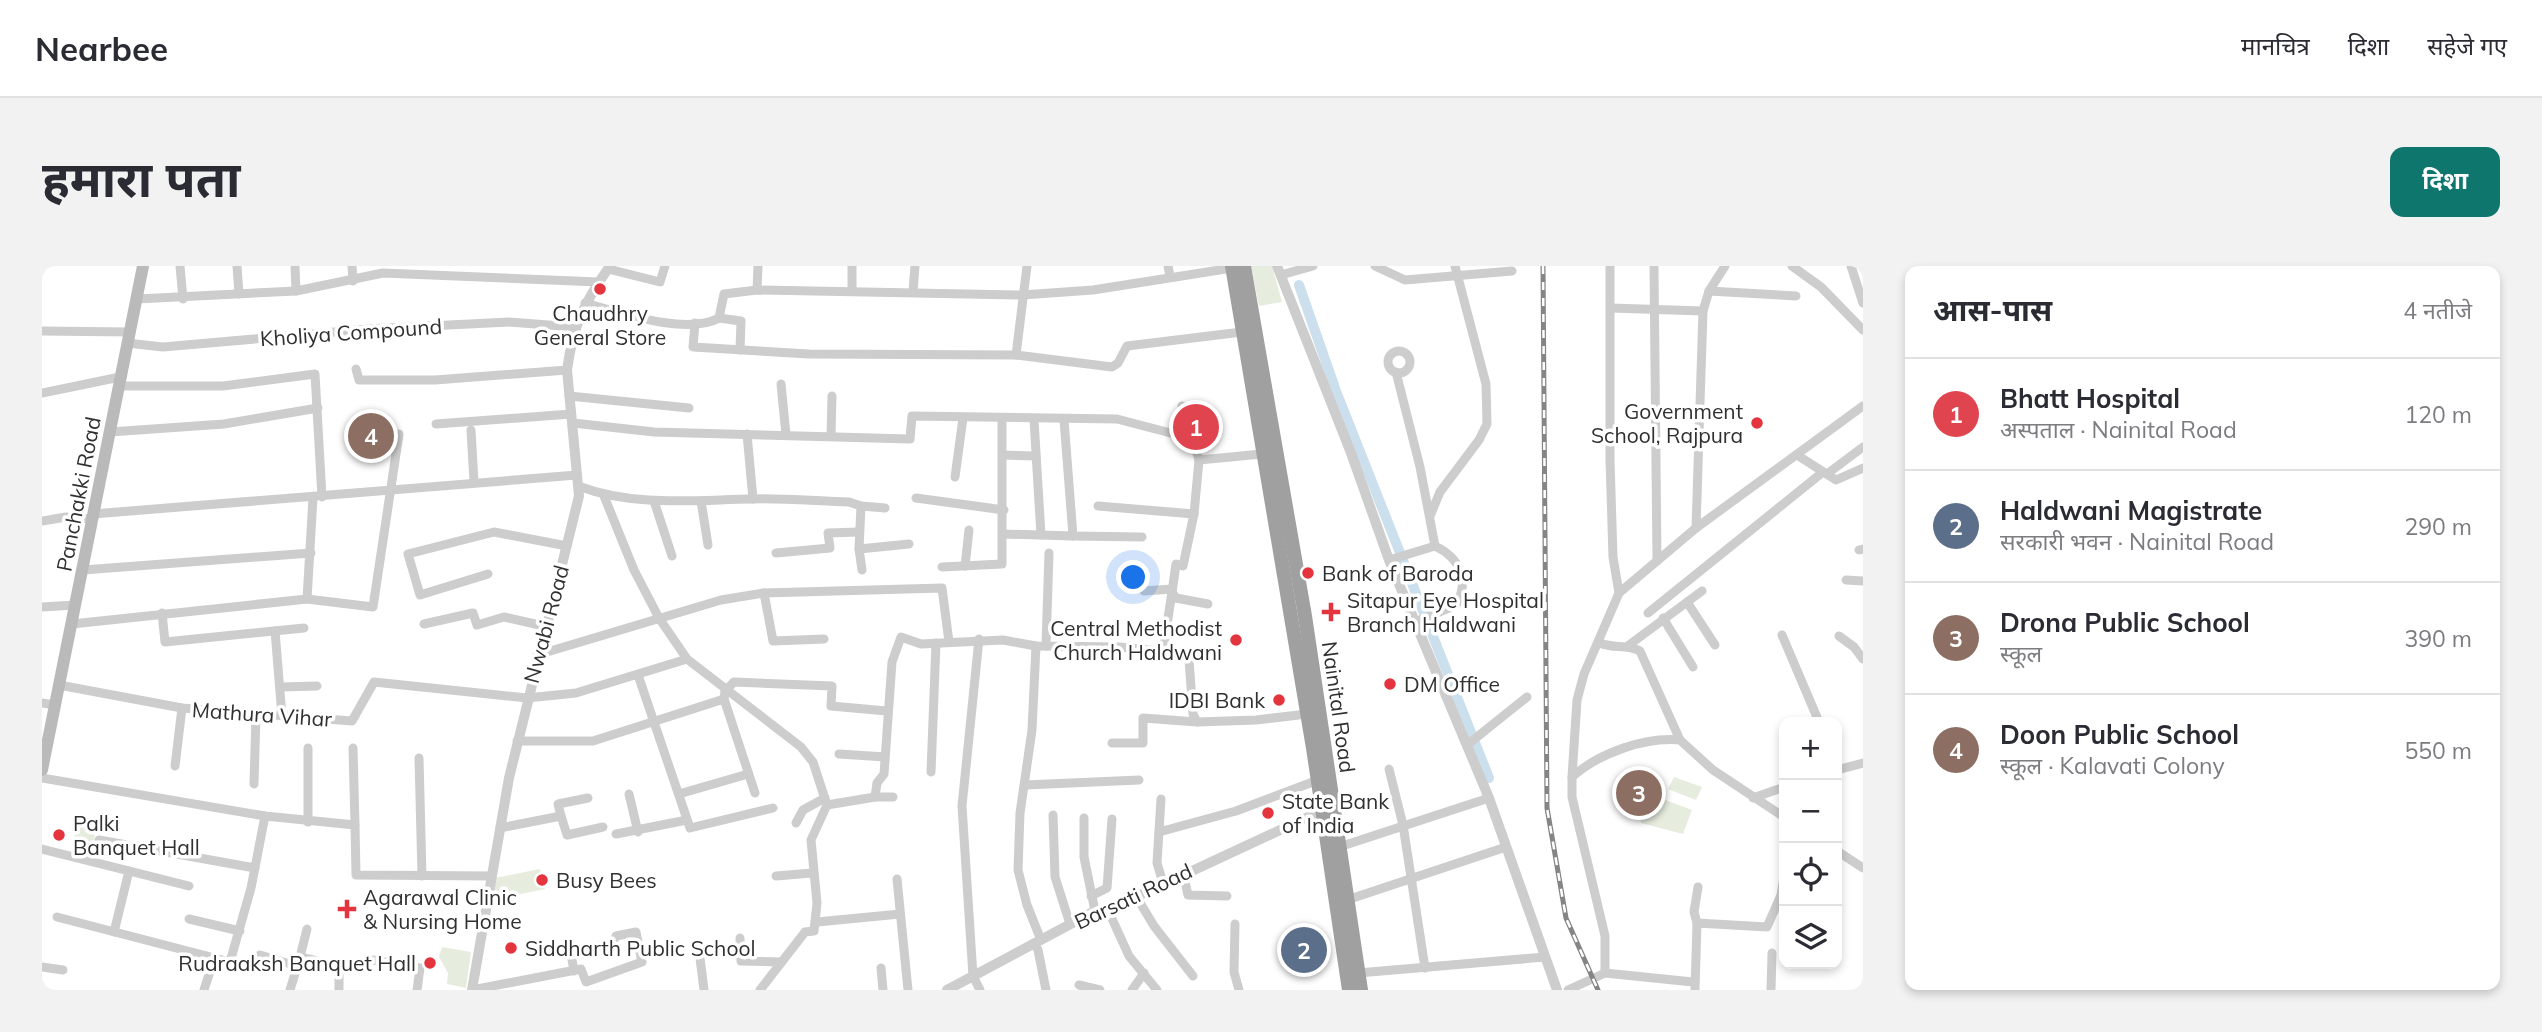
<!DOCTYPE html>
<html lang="hi">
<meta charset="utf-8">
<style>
:root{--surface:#fff;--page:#f2f2f3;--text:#2b2b33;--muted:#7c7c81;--line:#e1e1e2;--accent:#0f766e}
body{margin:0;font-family:Mulish,"Noto Sans Devanagari",sans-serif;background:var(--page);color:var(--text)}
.controls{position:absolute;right:21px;bottom:21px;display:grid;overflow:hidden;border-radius:14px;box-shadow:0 4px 10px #0003}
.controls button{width:63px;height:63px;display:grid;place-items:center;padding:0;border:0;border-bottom:2px solid var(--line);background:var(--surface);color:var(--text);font:35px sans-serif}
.you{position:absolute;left:1092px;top:312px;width:24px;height:24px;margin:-18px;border:5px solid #fff;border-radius:50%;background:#1a73e8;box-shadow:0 0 0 10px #1a73e833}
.badge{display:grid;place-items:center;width:46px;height:46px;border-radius:50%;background:var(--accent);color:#fff;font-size:23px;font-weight:700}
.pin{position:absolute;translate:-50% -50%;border:4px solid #fff;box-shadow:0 2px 7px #0006}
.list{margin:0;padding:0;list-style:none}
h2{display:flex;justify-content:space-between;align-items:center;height:91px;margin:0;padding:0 28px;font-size:30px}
h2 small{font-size:23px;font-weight:400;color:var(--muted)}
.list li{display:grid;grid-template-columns:46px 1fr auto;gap:21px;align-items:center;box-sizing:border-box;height:112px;padding:0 28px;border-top:2px solid var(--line)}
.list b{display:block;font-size:26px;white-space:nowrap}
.list p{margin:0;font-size:23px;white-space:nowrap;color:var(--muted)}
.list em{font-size:23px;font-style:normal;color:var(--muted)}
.icon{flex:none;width:38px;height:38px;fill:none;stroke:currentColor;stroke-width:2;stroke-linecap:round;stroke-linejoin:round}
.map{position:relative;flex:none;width:1821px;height:724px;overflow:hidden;border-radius:14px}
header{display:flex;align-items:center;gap:42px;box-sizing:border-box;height:98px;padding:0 35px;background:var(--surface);border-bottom:2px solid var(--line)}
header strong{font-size:33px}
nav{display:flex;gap:38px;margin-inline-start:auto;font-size:24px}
.intro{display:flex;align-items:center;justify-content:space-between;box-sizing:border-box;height:168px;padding:0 42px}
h1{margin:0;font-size:49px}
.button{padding:18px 32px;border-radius:14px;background:var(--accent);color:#fff;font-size:24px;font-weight:700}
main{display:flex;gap:42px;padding:0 42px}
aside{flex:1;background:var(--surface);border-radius:14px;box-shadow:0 4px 10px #0003}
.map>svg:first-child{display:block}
</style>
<header>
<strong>Nearbee</strong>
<nav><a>मानचित्र</a><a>दिशा</a><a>सहेजे गए</a></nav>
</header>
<div class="intro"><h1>हमारा पता</h1><a class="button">दिशा</a></div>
<main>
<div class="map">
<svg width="1821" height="724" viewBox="0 0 1821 724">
<rect width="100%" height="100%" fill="#fff"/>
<g fill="#e6edde">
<path d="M1209,0h21l10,36 -23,4z"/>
<path d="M1632,511l28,10 -6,13 -28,-11z"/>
<path d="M1583,519l67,25 -9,24 -42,-11 -2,-15 -12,-1 -1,-12 -4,-1z"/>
<path d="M36,549l20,4 -6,30 -19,-3z"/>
<path d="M498,603l5,20 -53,11 3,-22z"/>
<path d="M400,681l29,5 -5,36 -19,-4 1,-11 -9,-16z"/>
</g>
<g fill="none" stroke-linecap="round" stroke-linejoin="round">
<path stroke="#cbdfec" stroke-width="10" d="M1257,19l37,106 153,387"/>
<g stroke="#cdcdcd" stroke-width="9">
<path d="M138,0l3,33"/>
<path d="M195,0l2,28"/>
<path d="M253,0l1,25"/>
<path d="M310,0l1,15"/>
<path d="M1126,0l2,10"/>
<path d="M1333,0l30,14 107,-9"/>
<path d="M1612,0l3,295"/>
<path d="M1750,0l29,21 42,43"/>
<path d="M1809,0l12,37"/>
<path d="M566,3l52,13 5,-16"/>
<path d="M1239,9l32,-9"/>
<path d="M715,24l1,-24"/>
<path d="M810,25v-25"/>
<path d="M1667,25l87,5"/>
<path d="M871,26l2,-26"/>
<path d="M95,33l159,-8 87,-18 215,9"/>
<path d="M543,37c34,9 101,33 134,15l5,-24 33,-4 265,5 71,-5 139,-22"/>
<path d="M1569,42l92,3"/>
<path d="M677,52l22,3 -1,29"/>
<path d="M653,57l-2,24 116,7 207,1 11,-89"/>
<path d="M0,65l89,1"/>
<path d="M85,77l36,4 206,-18 140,-7 66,5"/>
<circle cx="1357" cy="96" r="11"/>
<path d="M974,89l96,12 6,-4 9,-17 115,-14"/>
<path d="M314,103l3,11h76l132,-10"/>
<path d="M739,118l5,51"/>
<path d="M77,120h104l92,-12 7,123"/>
<path d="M0,127l78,-16"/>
<path d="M527,130l120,12"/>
<path d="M992,154l7,115"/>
<path d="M531,157l81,9 256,7 2,-23 205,3 65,17 13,11 4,13 63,-6"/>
<path d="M394,158l135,-10"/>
<path d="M429,164l3,52"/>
<path d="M68,166l114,-8 94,-16"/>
<path d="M705,168l6,65"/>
<path d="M1137,169l3,-29"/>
<path d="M789,170l1,-40"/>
<path d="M961,189l33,1"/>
<path d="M1755,189l39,25 27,-12"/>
<path d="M1157,194l-5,54 -11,52 -7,-2 -4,28 4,6 32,6"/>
<path d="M1785,208l36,-27"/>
<path d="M913,211l8,-59"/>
<path d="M536,220c56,21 115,14 173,13 32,-1 65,2 98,3l12,4 -2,43 50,-5"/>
<path d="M562,230l30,74 25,48 28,41 114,88 12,15 14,43 -16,35 6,63 -3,28 -9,1 -45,58"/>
<path d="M874,232l88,12"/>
<path d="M612,235l18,55"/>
<path d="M659,235l7,44"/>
<path d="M819,240l24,2"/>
<path d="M1056,240l96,8"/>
<path d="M51,248l484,-39"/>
<path d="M1388,250l10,-24 39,-52 8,-16 -1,-40 -31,-118"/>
<path d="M0,255l24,-4 26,2"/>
<path d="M1654,262l7,-217 6,-20 16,-25"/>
<path d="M961,268l70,2 -9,-116"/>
<path d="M1031,270l69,1"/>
<path d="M817,283l3,21"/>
<path d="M1817,284l4,-1"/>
<path d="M734,287l54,-5 -2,-15 31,-1"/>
<path d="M1347,294l46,-14 -15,-79 -24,-95"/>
<path d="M923,300l4,-36"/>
<path d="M900,301l60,-3v-145"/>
<path d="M41,304l228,-17"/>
<path d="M446,308l-68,21 -12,-41 86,-22 73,14"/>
<path d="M1804,314l17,1"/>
<path d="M1102,325l28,-2"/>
<path d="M722,327l9,48 51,-2"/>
<path d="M1577,327l77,-65 167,-122"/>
<path d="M265,333l6,-101"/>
<path d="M1645,336l28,43"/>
<path d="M0,341l33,-2"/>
<path d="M120,347l3,29 139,-14"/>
<path d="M1606,347l175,-141"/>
<path d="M1621,352l30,49"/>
<path d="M1373,356l41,-17c14,-25 4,-47 -21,-59"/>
<path d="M30,358l235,-25 66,8 26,-173"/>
<path d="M382,358l49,-11 4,12 27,-8 40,9"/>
<path d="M233,365l7,85"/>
<path d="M1740,369l37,87"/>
<path d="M1797,370l15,11 9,12"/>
<path d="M937,373l-17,167 11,170 7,14"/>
<path d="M1558,377c14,6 26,1 40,8l40,89"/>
<path d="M1587,379l73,-54"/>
<path d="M994,380l-4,84 -12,83 -2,57 9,35 14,35"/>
<path d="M1004,380l3,-93"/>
<path d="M1121,385l9,-59"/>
<path d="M495,389l184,-55 43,-7 178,-5 7,54"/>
<path d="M596,409l52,153 83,-20"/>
<path d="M17,419l123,23 170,13 22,-39 153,16 49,-5 111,-34"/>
<path d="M239,421l36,-1"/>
<path d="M0,437l13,2"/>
<path d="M475,475h76l131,-42"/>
<path d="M1070,477h31v-25l54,4"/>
<path d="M1425,479l60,-48"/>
<path d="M266,482v74"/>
<path d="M311,482l2,77"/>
<path d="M797,488l46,3"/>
<path d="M377,492l3,118"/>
<path d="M133,500l7,-58"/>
<path d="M1347,503l14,56 22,143"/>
<path d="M1795,504l26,-7"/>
<path d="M889,506l5,-129"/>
<path d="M1530,511c27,-24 72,-40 108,-37l33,30 71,47"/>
<path d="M0,512l223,38 90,9 1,50 136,1"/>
<path d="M212,518l2,-69"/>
<path d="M983,519l114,-5"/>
<path d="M713,527l-31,-94 1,-8 9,-9 98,4 -1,20 56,5"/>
<path d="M587,528l9,38"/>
<path d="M637,528l69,-20"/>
<path d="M833,531l2,-14 7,-9 8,-112 9,-25 20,7 82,-4 33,6 84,1 63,6 6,7 4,54 4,8 59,-2 51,-6"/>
<path d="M1711,532l31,-11"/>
<path d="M1119,533l-4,64 6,20"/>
<path d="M785,539l48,-8h18"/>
<path d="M1011,549l2,62 15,47"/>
<path d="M519,550l6,19 36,-8"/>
<path d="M1042,552v39l11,54"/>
<path d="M754,557l7,-13 22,-12"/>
<path d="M458,562l61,-12 -3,-12 30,-6"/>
<path d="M1117,566l77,-21 82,-31"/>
<path d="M574,568l71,-14"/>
<path d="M57,574l156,28"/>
<path d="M1297,581l150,-49"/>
<path d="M0,583l147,37"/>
<path d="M1795,585l26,17"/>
<path d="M1141,607l5,22 39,1"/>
<path d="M734,610l36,-3"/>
<path d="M855,613l11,111"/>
<path d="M1049,630l16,-8 5,-69"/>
<path d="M1094,630l18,30 39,50"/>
<path d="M1305,634l159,-53"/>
<path d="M1066,644l21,46 28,34"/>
<path d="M15,651l173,45 21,-74 14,-72"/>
<path d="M147,653l51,12"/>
<path d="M775,656l83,-8"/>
<path d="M1655,657l-3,-11 4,-25"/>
<path d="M1193,658l-1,48 5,18"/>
<path d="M72,666l15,-61"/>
<path d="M698,672l1,23 40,1"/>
<path d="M992,677l4,7 8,40"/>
<path d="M657,684l5,40"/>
<path d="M218,689l37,11"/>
<path d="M258,691l7,-28"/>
<path d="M331,694l47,8 -3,22"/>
<path d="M0,701l21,3"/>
<path d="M839,702l2,22"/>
<path d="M532,705l-3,-17 43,-12"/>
<path d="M1316,707l187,-16"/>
<path d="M1563,707l88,9"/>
<path d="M1037,719l21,5"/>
<path d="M162,724l10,-31"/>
<path d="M248,724l10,-33 39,9v24"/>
<path d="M430,724l109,-21 5,13 56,-20 -6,-30 -20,4"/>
<path d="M1090,724l12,-17"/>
<path d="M1526,724l37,-17v-37l-33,-139v-20l5,-77 7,-26 35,-81 -6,-36 -3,-97v-194"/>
<path d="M1653,724l2,-67 70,4 14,-32 3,-18"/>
<path d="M1729,724l1,-37"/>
</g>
<g stroke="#cdcdcd" stroke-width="10">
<path d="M1235,0l74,187 38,107 100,238 68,192"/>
<path d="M430,724l37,-212 70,-282 -12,-126c6,-45 17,-67 43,-104"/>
<path d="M905,724l148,-79 13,-1 215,-100"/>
</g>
<path stroke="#bababa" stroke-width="12" d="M0,504l101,-504"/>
<g stroke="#a0a0a0" stroke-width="14">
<path d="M1190,0l81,482 36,242"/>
<path d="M1202,0l61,350 56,374"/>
</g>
<defs>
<path id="rail" d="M1501,0l4,542 19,110 32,72"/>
</defs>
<use href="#rail" stroke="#858585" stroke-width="5"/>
<use href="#rail" stroke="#fff" stroke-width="2.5" stroke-dasharray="8" stroke-linecap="butt"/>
</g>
<g fill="#e4353f" stroke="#fff" stroke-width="2.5">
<circle cx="558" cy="23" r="7"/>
<circle cx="1715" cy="157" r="7"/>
<circle cx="1266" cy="307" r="7"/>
<path d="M1285.5 335.5h7v7h7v7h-7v7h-7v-7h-7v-7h7z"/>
<circle cx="1194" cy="374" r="7"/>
<circle cx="1348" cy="418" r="7"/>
<circle cx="1237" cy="434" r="7"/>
<circle cx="1226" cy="547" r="7"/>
<circle cx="17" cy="569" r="7"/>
<circle cx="500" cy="614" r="7"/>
<path d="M301.5 632.5h7v7h7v7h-7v7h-7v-7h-7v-7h7z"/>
<circle cx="469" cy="682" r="7"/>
<circle cx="388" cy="697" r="7"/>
</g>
<g text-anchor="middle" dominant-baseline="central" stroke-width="7" stroke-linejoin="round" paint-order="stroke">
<g font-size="21" fill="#303030" stroke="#fff" text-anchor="start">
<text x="558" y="47" text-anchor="middle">Chaudhry<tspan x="558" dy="24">General Store</tspan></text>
<text x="1701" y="145" text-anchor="end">Government<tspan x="1701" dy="24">School, Rajpura</tspan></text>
<text x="1280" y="307">Bank of Baroda</text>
<text x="1305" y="334">Sitapur Eye Hospital<tspan x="1305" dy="24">Branch Haldwani</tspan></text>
<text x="1180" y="362" text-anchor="end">Central Methodist<tspan x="1180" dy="24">Church Haldwani</tspan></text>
<text x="1362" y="418">DM Office</text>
<text x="1223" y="434" text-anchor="end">IDBI Bank</text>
<text x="1240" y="535">State Bank<tspan x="1240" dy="24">of India</tspan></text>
<text x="31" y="557">Palki<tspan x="31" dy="24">Banquet Hall</tspan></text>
<text x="514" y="614">Busy Bees</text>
<text x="321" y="631">Agarawal Clinic<tspan x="321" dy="24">&amp; Nursing Home</tspan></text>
<text x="483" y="682">Siddharth Public School</text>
<text x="374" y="697" text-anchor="end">Rudraaksh Banquet Hall</text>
</g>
<g font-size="21" fill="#303030" stroke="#fff">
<text transform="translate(309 66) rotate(-4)">Kholiya Compound</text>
<text transform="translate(36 228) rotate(-79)">Panchakki Road</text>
<text transform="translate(504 358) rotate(-75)">Nwabi Road</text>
<text transform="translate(1297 441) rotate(82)">Nainital Road</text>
<text transform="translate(220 448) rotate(4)">Mathura Vihar</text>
<text transform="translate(1091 630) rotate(-25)">Barsati Road</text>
</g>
</g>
</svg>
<div class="controls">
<button>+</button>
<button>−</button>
<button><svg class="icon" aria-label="locate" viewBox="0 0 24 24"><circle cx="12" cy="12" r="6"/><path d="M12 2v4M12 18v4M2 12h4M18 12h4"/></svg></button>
<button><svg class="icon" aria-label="layers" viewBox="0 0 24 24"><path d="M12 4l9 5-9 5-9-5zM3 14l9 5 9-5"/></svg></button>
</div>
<div class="you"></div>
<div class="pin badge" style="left:1154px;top:161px;background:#e0444e">1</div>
<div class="pin badge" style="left:1262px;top:684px;background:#5c6f8a">2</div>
<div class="pin badge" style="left:1597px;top:527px;background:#8d6e63">3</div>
<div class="pin badge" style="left:329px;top:170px;background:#8d6e63">4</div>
</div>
<aside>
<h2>आस-पास<small>4 नतीजे</small></h2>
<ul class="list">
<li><span class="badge" style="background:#e0444e">1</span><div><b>Bhatt Hospital</b><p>अस्पताल · Nainital Road</p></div><em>120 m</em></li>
<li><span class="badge" style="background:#5c6f8a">2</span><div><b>Haldwani Magistrate</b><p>सरकारी भवन · Nainital Road</p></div><em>290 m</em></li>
<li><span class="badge" style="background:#8d6e63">3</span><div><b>Drona Public School</b><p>स्कूल</p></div><em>390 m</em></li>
<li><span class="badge" style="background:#8d6e63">4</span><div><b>Doon Public School</b><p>स्कूल · Kalavati Colony</p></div><em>550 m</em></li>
</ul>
</aside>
</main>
